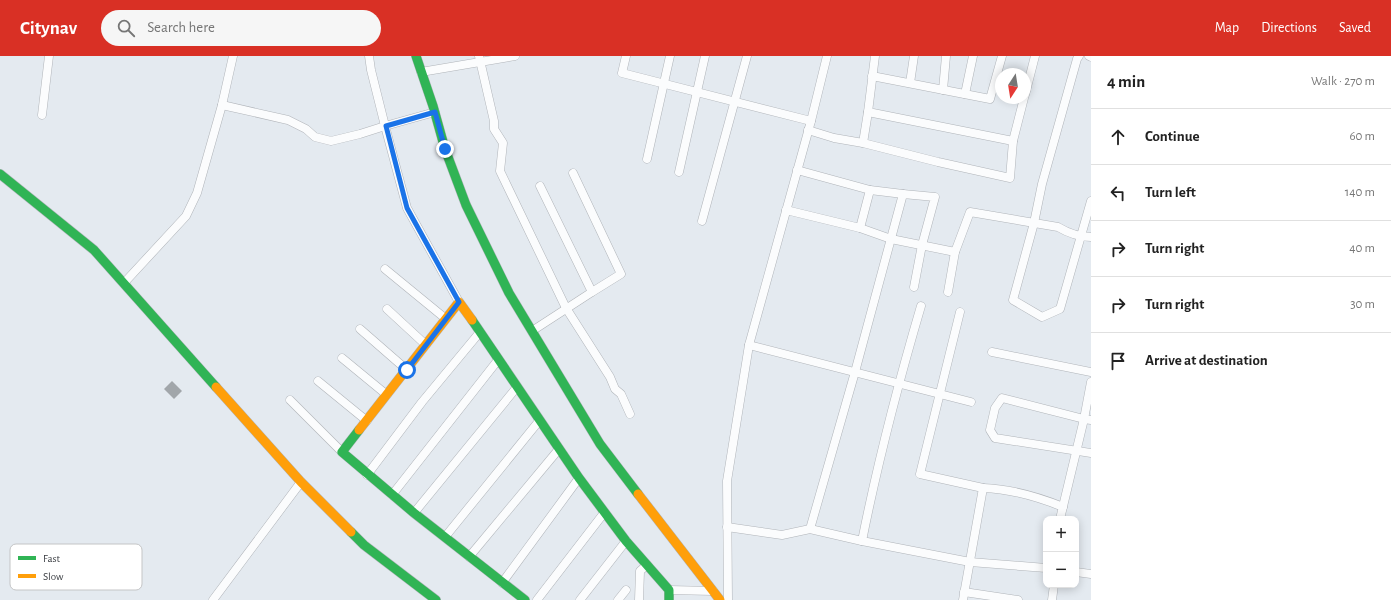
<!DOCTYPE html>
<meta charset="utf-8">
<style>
:root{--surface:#fff;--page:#f6f6f6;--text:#222;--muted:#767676;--line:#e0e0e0;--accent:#d93025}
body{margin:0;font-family:"Alegreya Sans",sans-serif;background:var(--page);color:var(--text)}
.controls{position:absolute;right:12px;bottom:12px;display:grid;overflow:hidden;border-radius:8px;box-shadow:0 2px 10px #0003}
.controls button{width:36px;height:36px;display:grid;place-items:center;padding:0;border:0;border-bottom:1px solid var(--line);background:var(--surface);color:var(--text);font:20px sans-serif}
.compass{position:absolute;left:995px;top:12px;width:36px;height:36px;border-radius:50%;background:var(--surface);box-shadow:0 2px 10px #0003;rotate:192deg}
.stop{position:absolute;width:12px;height:12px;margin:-9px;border:3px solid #1a73e8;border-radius:50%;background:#fff}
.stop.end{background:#1a73e8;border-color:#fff;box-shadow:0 1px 4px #0008}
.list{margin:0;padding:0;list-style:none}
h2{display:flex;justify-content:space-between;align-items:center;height:52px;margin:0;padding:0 16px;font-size:17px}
h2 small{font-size:13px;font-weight:400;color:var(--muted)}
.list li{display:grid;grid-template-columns:26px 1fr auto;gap:12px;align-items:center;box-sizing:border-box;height:56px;padding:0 16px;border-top:1px solid var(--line)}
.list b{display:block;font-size:15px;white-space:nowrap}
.list em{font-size:13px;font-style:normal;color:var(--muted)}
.icon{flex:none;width:22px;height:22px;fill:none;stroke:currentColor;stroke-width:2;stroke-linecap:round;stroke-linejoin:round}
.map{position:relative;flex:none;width:1091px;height:544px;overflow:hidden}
header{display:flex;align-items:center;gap:24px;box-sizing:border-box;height:56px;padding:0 20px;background:var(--accent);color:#fff}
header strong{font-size:19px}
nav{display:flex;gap:22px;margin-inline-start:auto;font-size:14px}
.search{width:280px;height:36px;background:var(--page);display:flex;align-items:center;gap:10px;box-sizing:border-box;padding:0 14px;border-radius:22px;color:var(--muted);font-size:15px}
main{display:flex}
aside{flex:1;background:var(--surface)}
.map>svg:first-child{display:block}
</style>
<header>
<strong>Citynav</strong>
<div class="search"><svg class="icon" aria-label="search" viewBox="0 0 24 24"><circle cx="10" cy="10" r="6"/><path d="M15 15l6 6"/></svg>Search here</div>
<nav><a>Map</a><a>Directions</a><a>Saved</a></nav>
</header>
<main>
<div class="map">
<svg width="1091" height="544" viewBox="0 0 1091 544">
<rect width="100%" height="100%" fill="#e4eaf0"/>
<path fill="#a1a6aa" d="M172,325l10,10 -8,8 -10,-10z"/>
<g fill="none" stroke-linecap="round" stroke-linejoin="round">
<defs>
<g id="street">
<path d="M479,0l15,65v8l9,14 -3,28 66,137 44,69 5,12 6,5 9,20"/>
<path d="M626,0l-4,17 189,48"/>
<path d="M875,0l-7,56 145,29 11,-43"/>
<path d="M1079,0l-2,3 -35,125 -8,39 -21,77 29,17 18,-8 31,-108"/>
<path d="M1089,0l2,1"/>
<path d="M421,16l94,-16"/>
<path d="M872,20l118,23 12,-43"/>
<path d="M910,27l4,-27"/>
<path d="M943,34l3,-34"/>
<path d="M965,38l8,-38"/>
<path d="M1025,39l10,-39"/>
<path d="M222,49l66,15 18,9 9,8 16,4 29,-7 25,-8 -14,-56 -2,-14"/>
<path d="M435,56l-50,14 22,82 52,94"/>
<path d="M42,59l7,-59"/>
<path d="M808,74l26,8 29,5 75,19 72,16 3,-37"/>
<path d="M863,87l5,-31"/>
<path d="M647,103l23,-103"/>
<path d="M797,114l73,20 33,4"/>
<path d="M679,116l26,-116"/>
<path d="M540,130l52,106 29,-18 -48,-101"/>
<path d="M786,154l74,18 31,11 64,13 15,-40 88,15c10,6 21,10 33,10"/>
<path d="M702,165l45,-165"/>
<path d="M860,172l10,-38"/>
<path d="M385,213l61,50"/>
<path d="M124,227l62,-67 11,-23 25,-88 11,-49"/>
<path d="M948,236l7,-40"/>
<path d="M387,253l39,36"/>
<path d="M960,256l-40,162 63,14 -20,112"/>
<path d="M360,273l47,41"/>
<path d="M532,275l60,-39"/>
<path d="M749,289l222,57"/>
<path d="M992,296l99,20"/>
<path d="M342,302l45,37"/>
<path d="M318,325l49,40"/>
<path d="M290,344l52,52"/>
<path d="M1091,364l-7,-1 -82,-21 -7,10 -5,22 5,8 96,15"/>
<path d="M367,419l55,-73 58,-70"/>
<path d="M983,432c28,1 53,8 80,19"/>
<path d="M392,439l106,-135"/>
<path d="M414,457l103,-126"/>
<path d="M1060,463l24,-100 7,-37"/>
<path d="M727,471l55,8 28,-6 45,-157 48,-178 32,3 -13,48 -8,42"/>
<path d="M810,473l52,12 108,21 76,6"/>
<path d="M445,481l94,-116"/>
<path d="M862,485c16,-80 36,-157 59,-235"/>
<path d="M469,501l90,-108"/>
<path d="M1076,516l15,2"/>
<path d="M502,527l77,-105"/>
<path d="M669,534l44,1"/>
<path d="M964,536l54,8"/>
<path d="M213,544l88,-118"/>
<path d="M537,544l67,-87"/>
<path d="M580,544l46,-59"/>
<path d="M618,544l8,-10"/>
<path d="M639,544l1,-29 7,-6"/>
<path d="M728,544l-1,-119 22,-136 62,-224 16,-65"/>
<path d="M1052,544l2,-15"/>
</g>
<g id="fast">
<path d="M416,0l17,50 12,43 21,56 43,88 91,151 38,50"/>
<path d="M0,118l94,76 122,137"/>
<path d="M472,264l107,158 47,63 43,49v10"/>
<path d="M359,374l-17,22 72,61 111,87"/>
<path d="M351,476l13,13 72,55"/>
</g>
<g id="slow">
<path d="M216,331l85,95 50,50"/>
<path d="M359,374l100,-128 13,18"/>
<path d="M638,438l82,106"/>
</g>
</defs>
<use href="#street" stroke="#b0b4b9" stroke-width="9"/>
<use href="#fast" stroke="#b0b4b9" stroke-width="10"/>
<use href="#slow" stroke="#b0b4b9" stroke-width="10"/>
<use href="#street" stroke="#fbfcfd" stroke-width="8"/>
<use href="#fast" stroke="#30b455" stroke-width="9"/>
<use href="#slow" stroke="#ff9f0a" stroke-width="9"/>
</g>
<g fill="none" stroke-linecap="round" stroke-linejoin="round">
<path stroke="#1a73e8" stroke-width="5" d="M407,314l52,-68 -52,-94 -21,-82 49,-14 10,37"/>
</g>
<rect x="10" y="488" width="132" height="46" rx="6" fill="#fff" stroke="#c4c5c6" stroke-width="1"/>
<rect x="18" y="500" width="18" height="4" fill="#30b455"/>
<rect x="18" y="518" width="18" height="4" fill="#ff9f0a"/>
<g font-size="11" fill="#3a3d42">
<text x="43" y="506">Fast</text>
<text x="43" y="524">Slow</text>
</g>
</svg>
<div class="controls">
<button>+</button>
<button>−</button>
</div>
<svg class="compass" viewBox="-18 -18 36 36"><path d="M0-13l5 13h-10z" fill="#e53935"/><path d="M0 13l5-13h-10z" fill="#767676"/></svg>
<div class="stop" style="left:407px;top:314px"></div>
<div class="stop end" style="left:445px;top:93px"></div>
</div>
<aside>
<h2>4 min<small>Walk · 270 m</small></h2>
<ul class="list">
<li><svg class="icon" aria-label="ahead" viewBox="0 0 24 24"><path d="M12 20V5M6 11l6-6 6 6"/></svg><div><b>Continue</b></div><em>60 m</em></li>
<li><svg class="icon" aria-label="left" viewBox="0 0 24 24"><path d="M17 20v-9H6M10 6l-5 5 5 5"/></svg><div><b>Turn left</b></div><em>140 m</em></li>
<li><svg class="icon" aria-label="right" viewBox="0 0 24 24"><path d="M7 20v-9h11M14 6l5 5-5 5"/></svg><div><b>Turn right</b></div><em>40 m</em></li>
<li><svg class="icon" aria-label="right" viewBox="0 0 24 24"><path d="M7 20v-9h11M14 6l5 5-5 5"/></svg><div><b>Turn right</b></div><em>30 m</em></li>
<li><svg class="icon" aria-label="arrive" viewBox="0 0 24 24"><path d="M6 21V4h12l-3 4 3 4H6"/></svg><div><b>Arrive at destination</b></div></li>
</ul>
</aside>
</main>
